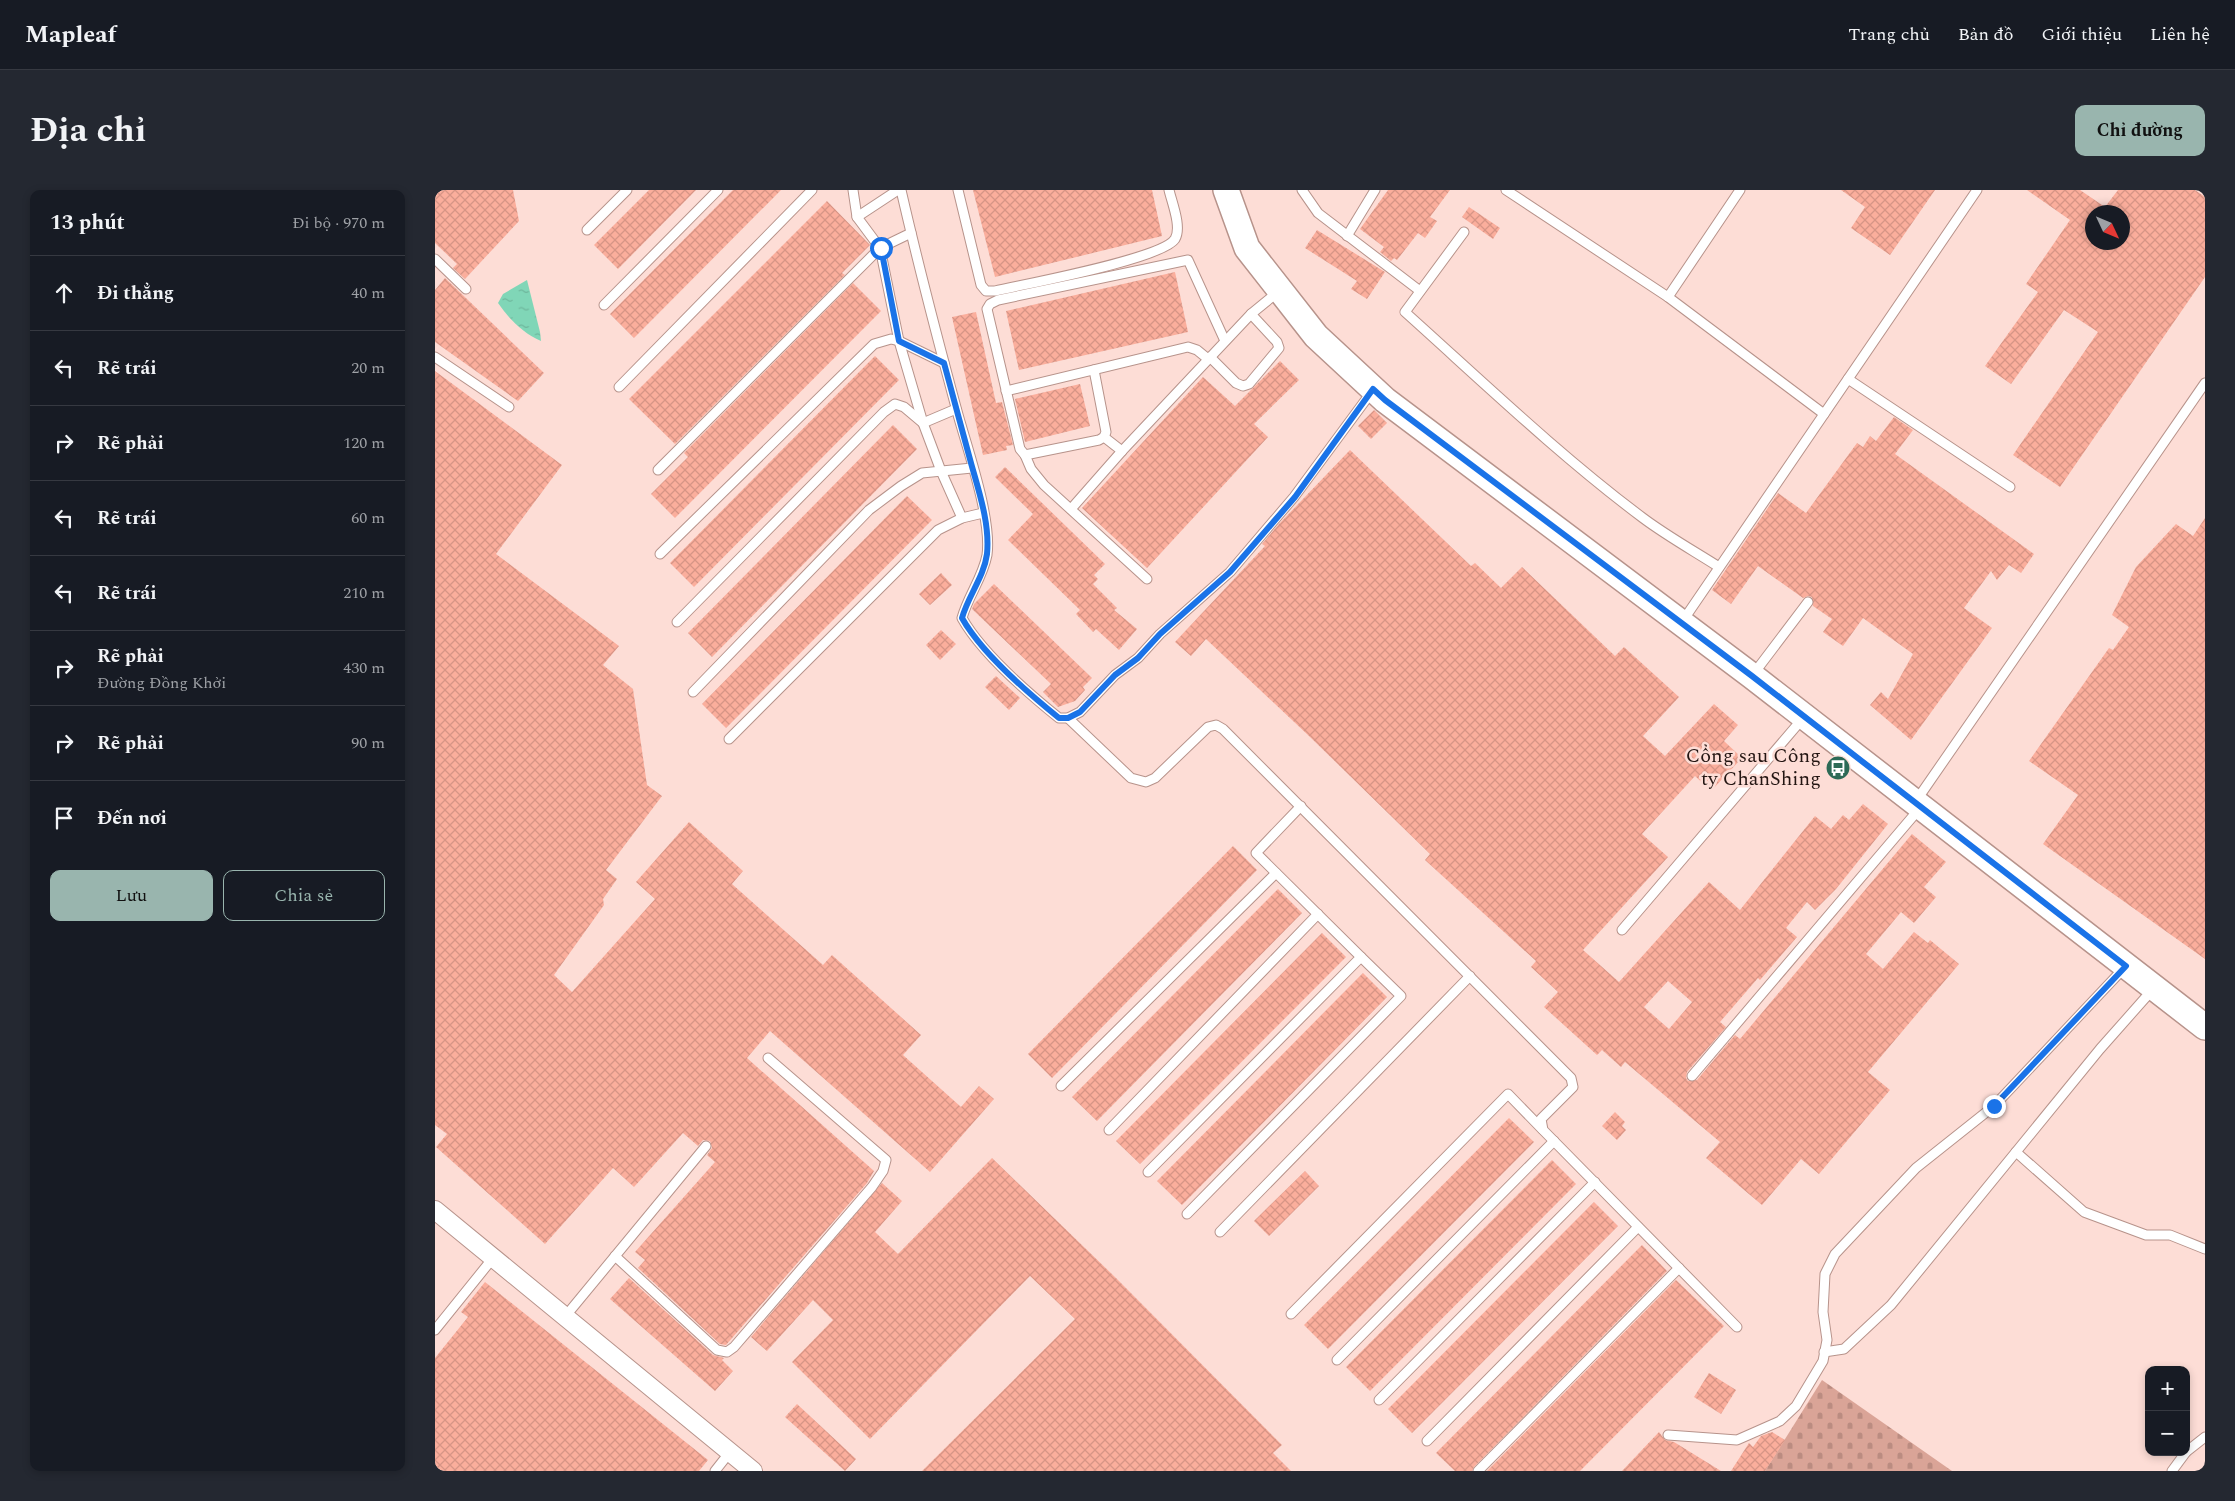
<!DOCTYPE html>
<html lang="vi">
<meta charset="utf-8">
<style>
:root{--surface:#171b24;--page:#242831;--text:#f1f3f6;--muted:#9ea1a6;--line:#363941;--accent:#99b5ae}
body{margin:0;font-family:Spectral,serif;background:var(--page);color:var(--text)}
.controls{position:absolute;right:15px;bottom:15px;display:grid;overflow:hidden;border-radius:10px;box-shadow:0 2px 8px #0003}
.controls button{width:45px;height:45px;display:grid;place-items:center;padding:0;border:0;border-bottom:1px solid var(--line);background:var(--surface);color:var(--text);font:25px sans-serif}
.compass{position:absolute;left:1650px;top:15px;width:45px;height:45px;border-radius:50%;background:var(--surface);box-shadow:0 2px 8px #0003;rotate:134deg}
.stop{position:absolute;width:15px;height:15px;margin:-11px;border:4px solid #1a73e8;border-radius:50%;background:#fff}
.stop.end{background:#1a73e8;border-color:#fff;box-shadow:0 1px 5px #0008}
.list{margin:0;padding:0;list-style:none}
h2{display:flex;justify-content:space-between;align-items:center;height:65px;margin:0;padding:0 20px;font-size:21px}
h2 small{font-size:16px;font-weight:400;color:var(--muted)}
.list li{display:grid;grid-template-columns:32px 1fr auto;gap:15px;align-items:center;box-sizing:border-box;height:75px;padding:0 20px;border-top:1px solid var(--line)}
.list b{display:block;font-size:19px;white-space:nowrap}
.list p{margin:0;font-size:16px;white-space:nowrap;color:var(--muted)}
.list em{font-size:16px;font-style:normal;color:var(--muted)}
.actions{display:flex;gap:10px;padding:15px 20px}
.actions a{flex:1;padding:11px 0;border:1px solid var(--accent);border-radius:10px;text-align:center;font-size:18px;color:var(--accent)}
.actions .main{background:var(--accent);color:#111}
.icon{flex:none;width:28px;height:28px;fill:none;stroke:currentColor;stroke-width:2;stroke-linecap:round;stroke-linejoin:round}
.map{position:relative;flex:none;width:1770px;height:1281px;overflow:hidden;border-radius:10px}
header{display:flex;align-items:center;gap:30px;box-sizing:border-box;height:70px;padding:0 25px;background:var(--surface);border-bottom:1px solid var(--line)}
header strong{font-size:24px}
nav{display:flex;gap:28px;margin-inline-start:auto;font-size:18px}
.intro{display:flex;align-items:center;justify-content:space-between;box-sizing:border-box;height:120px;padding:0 30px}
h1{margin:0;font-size:35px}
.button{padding:12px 22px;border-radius:10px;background:var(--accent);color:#111;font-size:18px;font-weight:700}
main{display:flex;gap:30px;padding:0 30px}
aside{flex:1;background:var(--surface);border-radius:10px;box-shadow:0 2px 8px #0003}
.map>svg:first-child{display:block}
</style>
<header>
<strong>Mapleaf</strong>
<nav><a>Trang chủ</a><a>Bản đồ</a><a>Giới thiệu</a><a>Liên hệ</a></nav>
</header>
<div class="intro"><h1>Địa chỉ</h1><a class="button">Chỉ đường</a></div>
<main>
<aside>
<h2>13 phút<small>Đi bộ · 970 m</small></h2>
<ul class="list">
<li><svg class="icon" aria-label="ahead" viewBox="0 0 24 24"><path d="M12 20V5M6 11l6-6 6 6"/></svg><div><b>Đi thẳng</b></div><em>40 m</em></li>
<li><svg class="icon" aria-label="left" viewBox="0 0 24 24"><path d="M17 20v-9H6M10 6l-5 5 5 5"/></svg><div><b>Rẽ trái</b></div><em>20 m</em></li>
<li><svg class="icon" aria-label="right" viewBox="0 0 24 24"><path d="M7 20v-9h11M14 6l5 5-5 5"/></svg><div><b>Rẽ phải</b></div><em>120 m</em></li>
<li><svg class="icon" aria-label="left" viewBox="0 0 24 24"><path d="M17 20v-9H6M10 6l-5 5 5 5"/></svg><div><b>Rẽ trái</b></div><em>60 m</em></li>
<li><svg class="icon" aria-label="left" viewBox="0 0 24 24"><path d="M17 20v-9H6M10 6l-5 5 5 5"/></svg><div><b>Rẽ trái</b></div><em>210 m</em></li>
<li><svg class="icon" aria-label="right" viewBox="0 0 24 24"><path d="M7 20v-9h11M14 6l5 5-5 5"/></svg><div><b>Rẽ phải</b><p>Đường Đồng Khởi</p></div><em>430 m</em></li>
<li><svg class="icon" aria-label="right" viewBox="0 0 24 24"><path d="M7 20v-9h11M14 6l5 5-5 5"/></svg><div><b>Rẽ phải</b></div><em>90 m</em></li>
<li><svg class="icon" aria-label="arrive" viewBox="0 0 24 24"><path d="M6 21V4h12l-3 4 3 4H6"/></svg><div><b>Đến nơi</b></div></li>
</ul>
<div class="actions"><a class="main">Lưu</a><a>Chia sẻ</a></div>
</aside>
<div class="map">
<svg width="1770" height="1281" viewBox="0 0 1770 1281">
<defs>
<pattern id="cemetery-stones" width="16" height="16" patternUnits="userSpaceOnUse" patternTransform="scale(1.25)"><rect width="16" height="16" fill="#daa497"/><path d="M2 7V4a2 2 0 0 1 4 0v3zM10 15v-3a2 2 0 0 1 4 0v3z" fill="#bb8c81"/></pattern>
<pattern id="water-ripples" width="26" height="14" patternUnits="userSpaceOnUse" patternTransform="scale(1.25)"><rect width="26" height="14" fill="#80d6b7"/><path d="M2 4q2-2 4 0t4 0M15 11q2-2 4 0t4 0" fill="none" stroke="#6eb79c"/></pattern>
<pattern id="building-cross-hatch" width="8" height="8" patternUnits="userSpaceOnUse" patternTransform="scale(1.25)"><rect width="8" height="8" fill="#fbae9c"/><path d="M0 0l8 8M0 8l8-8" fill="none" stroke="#d79586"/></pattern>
</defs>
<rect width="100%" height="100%" fill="#fdddd6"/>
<path fill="url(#cemetery-stones)" d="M1387,1190l130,91h-187z"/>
<path fill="url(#water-ripples)" d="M92,90l13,52 1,9c-18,-8 -32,-22 -43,-38l5,-9z"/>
<g fill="url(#building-cross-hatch)" fill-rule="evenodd">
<path d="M0,0h78l6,31 -54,58 -12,-11 4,-4 -22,-21z"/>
<path d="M214,0h47l-78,79 -24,-24z"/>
<path d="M298,0h48l-147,148 -24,-24z"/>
<path d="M538,0h179l10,46 -167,41z"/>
<path d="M953,0h62l-20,27 7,4 -12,17 -7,-5 -21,27 -3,-2 -3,3 -11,-9 4,-5 -24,-18z"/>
<path d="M1406,0h94l-45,65 -39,-27 14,-21z"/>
<path d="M1592,0h53l25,17 13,-17h77l10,7v80l-145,210 -47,-32 85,-123 -34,-22 -53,74 -26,-18 53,-74 -12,-8 44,-64zM1658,22h30v30h-30z"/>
<path d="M392,11l43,44 -28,28 3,2 -170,169 -46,-45z"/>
<path d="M1034,17l31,21 -7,11 -31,-22z"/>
<path d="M882,40l68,42 -18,27 -16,-10 6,-8 -52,-33z"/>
<path d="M740,82l13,60 -169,38 -13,-59z"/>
<path d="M10,88l99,95 -26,28 -83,-59v-52z"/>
<path d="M418,93l28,28 -206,207 -24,-24 37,-37 -4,-4z"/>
<path d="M541,122l20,91 6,-1 11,43 -7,1 1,4 -24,5 -31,-138z"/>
<path d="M440,166l24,24 -205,207 -24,-24z"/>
<path d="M845,171l19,19 -45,44 14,13 -121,131 -65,-60 121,-131 32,29z"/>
<path d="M0,181l127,94 -66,89 123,92 -16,19 30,24 14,96 15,11 -56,74 11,9 -14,20 1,6 -50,70 18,17 83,-93 -19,-17 53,-60 54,49 -11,13 91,81 9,-10 89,80 -18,20 58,52 18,-21 15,13 -64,73 -160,-141 -23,27 127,113 -7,12 -141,162 -6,-1 -82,-76 7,-8 -10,-8 80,-90 -8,-7 5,-7 -2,-7 -7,-1 -5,6 -15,-13 -49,54 -21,-19 -68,76 -109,-97 11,-13 -12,-9z"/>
<path d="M645,194l10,42 -65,16 -10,-43z"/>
<path d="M939,220l13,13 -16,16 -13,-13z"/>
<path d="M1459,227l19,13 -18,24 139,100 -13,19 -12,-8 -12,15 -6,-9 -27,37 28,20 -81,112 -41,-35 11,-13 7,7 25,-45 -50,-36 -20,28 -20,-14 9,-13 -19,-13 -1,-9 -4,-1 -5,2 -45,-32 -27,38 -19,-14 66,-97 28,20 51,-70 6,4 7,-11 6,5z"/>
<path d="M458,235l24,24 -205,208 -24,-24z"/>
<path d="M915,260l121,116 4,-3 26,25 21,-21 93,89 9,-9 55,50 -36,39 22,20 49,-52 24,21 -14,16 18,17 -31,33 -16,-15 -53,58 26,23 -85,93 36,32 90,-100 31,28 75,-94 16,13 12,-14 6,5 14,-16 25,20 -52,65 -21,21 -8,-8 -21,26 11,9 -37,43 -2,-2 -38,44 6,5 -39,45 -1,6 2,3 9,-1 38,-45 5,4 172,-205 34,28 -22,25 12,10 -22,26 -13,-11 -35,42 17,15 31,-37 14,11 2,-3 29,24 -91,108 22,18 -71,84 -18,-15 -39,46 -56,-47 14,-16 -95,-80 -4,5 -19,-17 -5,5 -53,-48 14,-15 -27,-25 5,-6 -111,-101 5,-6 -121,-118 -103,-97 -15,17 -16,-14 90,-96 -3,-2 17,-20zM1233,791l24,21 -23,27 -25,-22z"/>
<path d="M570,277l100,97 -11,11 4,4 -5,5 24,24 -3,2 23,19 -18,21 -23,-21 -3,3 -17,-18 4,-4 -72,-70 25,-26 -38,-37z"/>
<path d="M472,306l25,24 -206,208 -24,-24z"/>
<path d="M1770,328v441l-162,-115 35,-49 -49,-34 80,-113 4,2 16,-23 -17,-12 24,-48 40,-43 17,12z"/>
<path d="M506,383l11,12 -22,20 -11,-11z"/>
<path d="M559,394l98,94 -9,9 2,3 -10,11 -17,6 -15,-15 8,-8 -79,-75 2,-5z"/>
<path d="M506,440l15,14 -16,16 -14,-15z"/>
<path d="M561,486l24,22 -11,12 -24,-23z"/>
<path d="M798,656l24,24 -205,208 -24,-24z"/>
<path d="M843,699l24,24 -205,208 -25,-24z"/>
<path d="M887,743l24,24 -206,207 -24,-23z"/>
<path d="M928,783l24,24 -205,208 -25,-24z"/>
<path d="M1180,922l10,10 -3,4 4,4 -9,10 -15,-14z"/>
<path d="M1074,928l25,24 -206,207 -24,-24z"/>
<path d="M557,968l124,120 166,167 -9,8 18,18h-369l153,-152 -45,-43 -160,163 -78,-77 41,-42 -20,-20 -46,51 -16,-14 131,-154 20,18 -27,31 23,22z"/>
<path d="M1117,970l24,24 -206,207 -24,-24z"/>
<path d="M870,981l14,15 -50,50 -15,-15z"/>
<path d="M1159,1012l24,24 -206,207 -24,-24z"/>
<path d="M1207,1055l25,26 -193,196 -2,4h-17l-19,-18z"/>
<path d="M194,1088l84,77 11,3 -2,2 11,11 -18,20 -105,-92z"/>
<path d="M1241,1090l48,46 -144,145h-93z"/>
<path d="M50,1092l223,178 -9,11h-264v-113l33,-41 -7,-5z"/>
<path d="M1274,1183l27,17 -15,24 -27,-17z"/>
<path d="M362,1214l59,55 -11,12 -60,-54z"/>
<path d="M1224,1242l6,8 9,2 47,29h-99z"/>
<path d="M1337,1242l13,8 -20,31h-34l18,-28 4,4 8,-11z"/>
</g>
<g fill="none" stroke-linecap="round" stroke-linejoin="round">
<defs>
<g id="lane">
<path d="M418,0l4,27"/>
<path d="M463,0l-41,27 23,31 19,93 24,82 18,48 21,47"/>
<path d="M466,0c17,74 36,147 56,221 10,37 35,107 30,144 -4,22 -19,41 -25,63 19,34 66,75 97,100h9l12,-6 35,-37 23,-17 22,-24 70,-62 64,-75 79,-107"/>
<path d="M523,0l23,95 5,6h9c30,-7 167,-32 180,-52 7,-12 -3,-36 -6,-49"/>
<path d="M867,0l16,23 102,78"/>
<path d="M1071,0l162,107 156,117"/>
<path d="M152,40l40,-40"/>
<path d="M1029,42l-59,80c78,70 154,143 238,206 24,18 51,33 76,49"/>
<path d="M912,46l28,-46"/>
<path d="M0,69l31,30"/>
<path d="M1233,107l72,-107"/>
<path d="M169,115l114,-115"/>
<path d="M0,167l74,50"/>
<path d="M775,167l26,26 7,3 6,-2 30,-36 -2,-6 -26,-28"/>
<path d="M659,180l12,62 -2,5 -5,3 -74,15 -5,-6 -33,-140 3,-5 8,-4 190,-40 37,81"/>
<path d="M1413,189l162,108"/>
<path d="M184,197l193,-197"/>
<path d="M571,201l182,-44 9,3 11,9"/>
<path d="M669,247l18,14"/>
<path d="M590,265l6,14 13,16 103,94"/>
<path d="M223,280l222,-222 31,-15"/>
<path d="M636,319l51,-58 129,-137 22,-18"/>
<path d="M225,364l214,-210 17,-5 8,2 45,22"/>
<path d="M242,432l207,-210 11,-8 9,3 19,16 33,-14"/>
<path d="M1247,432l295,-432"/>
<path d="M1317,486l56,-74"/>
<path d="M258,502l176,-182 32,-24 21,-13 50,-5"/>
<path d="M633,528l63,60 15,4 9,-4 53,-51 8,-2 7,4 348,349 2,9 -32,32 2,11 194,197"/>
<path d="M294,549l209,-209 24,-12 21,-5"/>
<path d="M1481,611l289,-418"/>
<path d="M1187,740l182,-213"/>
<path d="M1257,886l228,-268"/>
<path d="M626,896l215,-213"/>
<path d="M674,940l209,-216"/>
<path d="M1581,962l68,60 62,23h24l35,14"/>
<path d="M713,982l213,-215 -105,-104 45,-47"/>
<path d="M752,1024l214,-218 -40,-39"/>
<path d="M785,1042l250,-256"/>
<path d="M180,1066l102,94 10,2 7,-5 138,-160 11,-16 3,-11 -118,-102"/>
<path d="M856,1124l217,-220 34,35"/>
<path d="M129,1128l142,-172"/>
<path d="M0,1140l58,-72"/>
<path d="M1389,1162l20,-3 47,-44 209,-256 54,-61"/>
<path d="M902,1170l217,-219"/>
<path d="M944,1210l216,-218"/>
<path d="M1233,1245l69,5 43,-19 16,-15 27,-45 4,-21 -4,-28 2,-38 10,-20 81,-86 78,-62 132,-140"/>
<path d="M992,1251l211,-214"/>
<path d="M1751,1262l19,-15"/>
<path d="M280,1281l15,-19"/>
<path d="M1043,1281l201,-203"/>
<path d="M1737,1281l14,-19"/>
</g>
<path id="street" d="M0,1020l318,261"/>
<path id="secondary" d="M791,0l21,58 69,88 69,64 367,276 453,351"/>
</defs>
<use href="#lane" stroke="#b7938b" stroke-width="11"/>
<use href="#street" stroke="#b7938b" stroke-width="20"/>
<use href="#secondary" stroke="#b7938b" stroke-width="28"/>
<use href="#lane" stroke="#fff" stroke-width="9"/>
<use href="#street" stroke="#fff" stroke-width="18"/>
<use href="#secondary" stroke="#fff" stroke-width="25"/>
</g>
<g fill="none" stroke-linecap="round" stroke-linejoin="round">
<path stroke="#1a73e8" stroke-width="6" d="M446,58l18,93 45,22c9,34 18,67 27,100 8,29 19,61 16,91 -3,23 -19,42 -25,64 19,34 66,75 97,100h9l12,-6 35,-37 23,-17 22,-24 70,-62 65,-75 78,-108 12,11 367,276 374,290 -132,140"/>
</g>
<defs>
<symbol id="bus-disc" viewBox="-11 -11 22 22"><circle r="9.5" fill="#2d6a56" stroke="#fdddd6"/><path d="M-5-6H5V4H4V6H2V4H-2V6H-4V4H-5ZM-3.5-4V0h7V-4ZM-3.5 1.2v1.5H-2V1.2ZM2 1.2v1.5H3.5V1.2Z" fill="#fff"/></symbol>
</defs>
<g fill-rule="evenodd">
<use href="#bus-disc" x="1389" y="564" width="28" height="28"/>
</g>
<g text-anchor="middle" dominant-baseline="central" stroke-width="5" stroke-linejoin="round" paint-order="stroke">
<g font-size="20" fill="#241613" stroke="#fdddd6" text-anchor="end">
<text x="1386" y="566">Cổng sau Công<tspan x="1386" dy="23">ty ChanShing</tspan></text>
</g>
</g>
</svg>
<div class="controls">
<button>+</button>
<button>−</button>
</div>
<svg class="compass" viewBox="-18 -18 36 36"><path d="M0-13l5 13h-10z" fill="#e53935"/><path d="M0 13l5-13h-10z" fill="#9ea1a6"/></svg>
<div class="stop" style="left:446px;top:58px"></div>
<div class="stop end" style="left:1559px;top:916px"></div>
</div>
</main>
